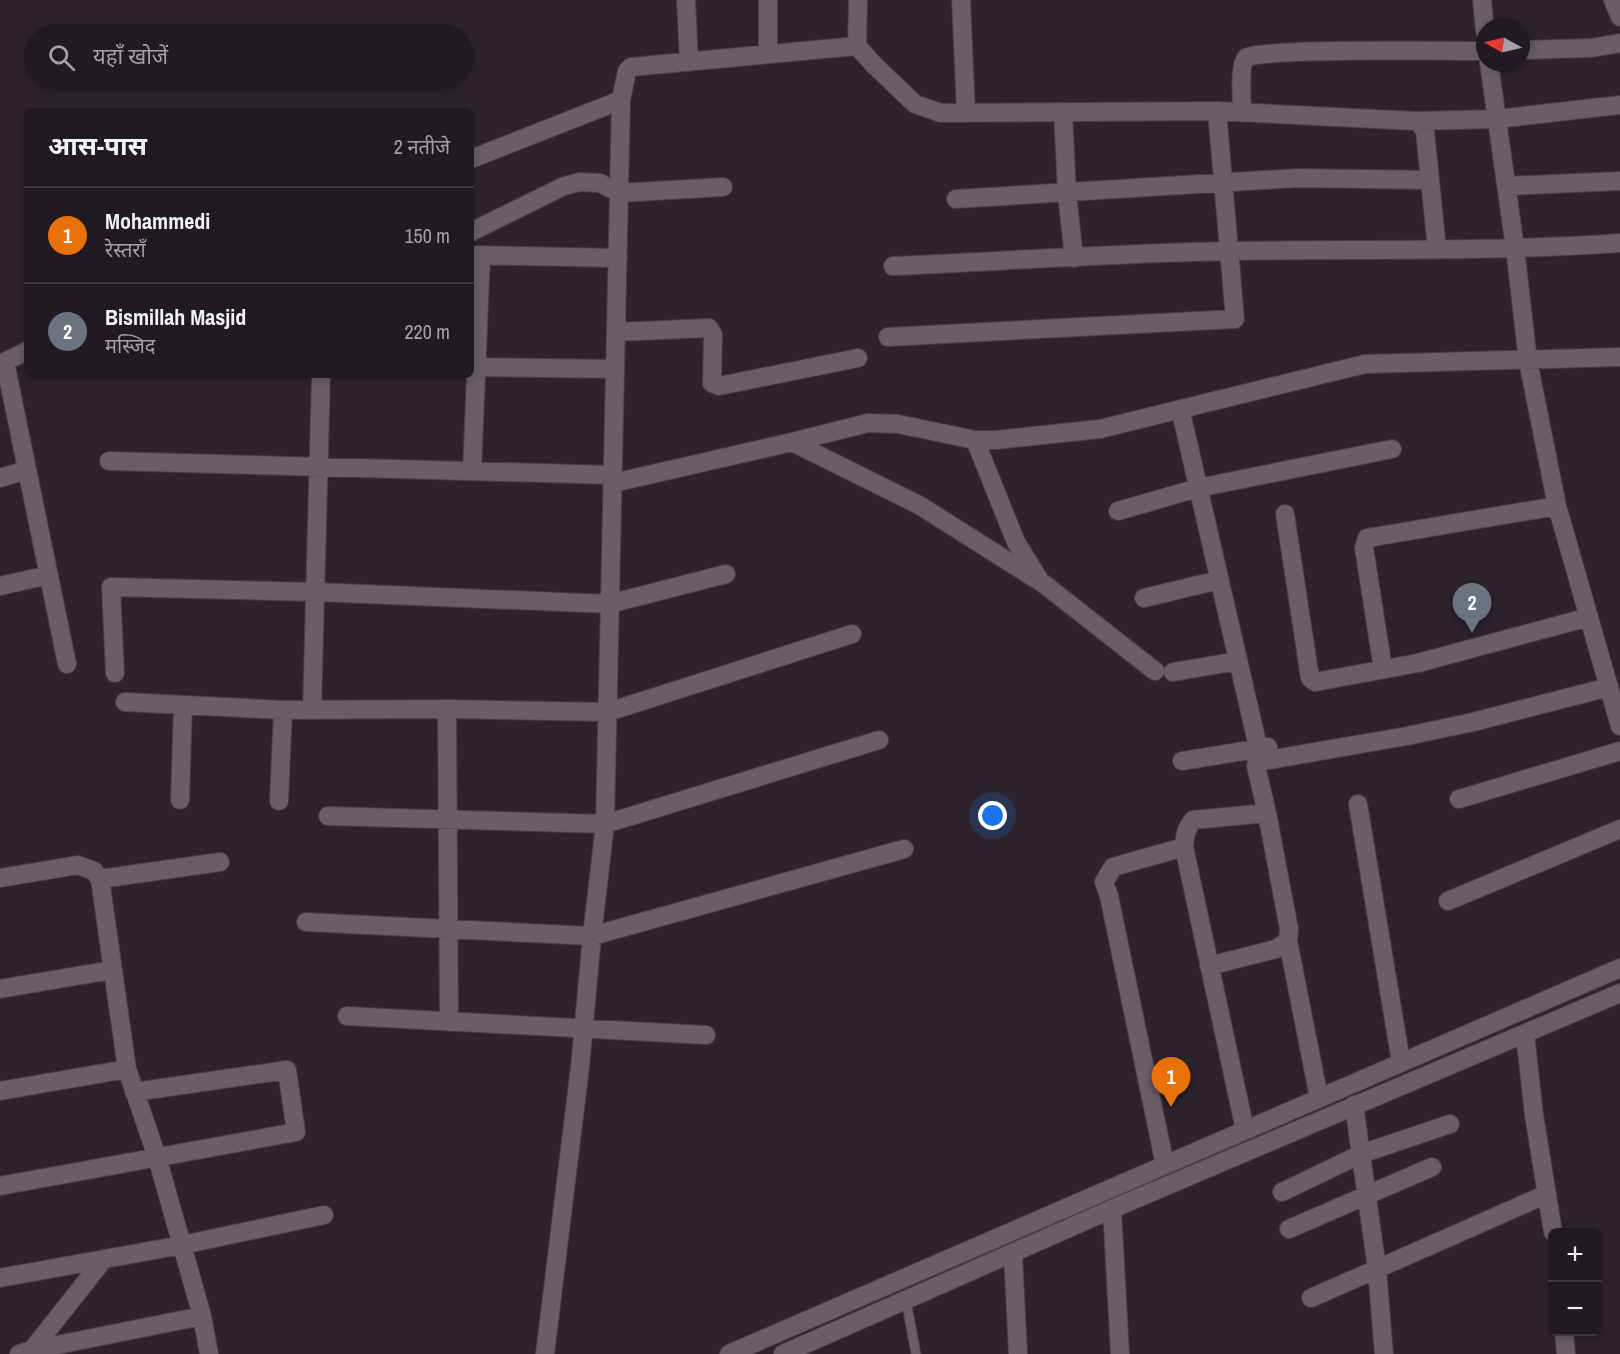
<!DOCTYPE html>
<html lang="hi">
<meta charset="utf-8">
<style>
:root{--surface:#221a22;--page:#2a232a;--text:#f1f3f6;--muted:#a2a1a5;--line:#3f3840;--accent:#54d672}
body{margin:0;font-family:"Archivo Narrow","Noto Sans Devanagari",sans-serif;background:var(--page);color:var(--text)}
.controls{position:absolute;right:18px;bottom:18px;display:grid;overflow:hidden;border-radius:9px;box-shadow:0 3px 9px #0003}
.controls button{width:54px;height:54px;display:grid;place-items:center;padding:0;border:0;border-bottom:2px solid var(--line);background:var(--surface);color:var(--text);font:30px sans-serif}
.compass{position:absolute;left:1476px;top:18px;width:54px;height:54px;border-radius:50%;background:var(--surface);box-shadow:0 3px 9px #0003;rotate:278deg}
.you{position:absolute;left:993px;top:816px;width:21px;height:21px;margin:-15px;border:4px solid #fff;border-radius:50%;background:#1a73e8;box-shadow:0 0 0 9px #1a73e833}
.badge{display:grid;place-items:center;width:39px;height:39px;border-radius:50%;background:var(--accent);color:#fff;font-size:20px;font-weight:700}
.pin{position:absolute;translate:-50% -50px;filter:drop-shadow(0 2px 3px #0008)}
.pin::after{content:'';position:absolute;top:32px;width:21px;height:18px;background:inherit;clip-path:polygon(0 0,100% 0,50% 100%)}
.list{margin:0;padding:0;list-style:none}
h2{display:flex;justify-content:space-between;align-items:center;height:78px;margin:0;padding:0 24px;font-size:26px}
h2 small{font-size:20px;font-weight:400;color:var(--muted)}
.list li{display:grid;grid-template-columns:39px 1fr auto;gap:18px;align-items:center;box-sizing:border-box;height:96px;padding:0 24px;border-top:2px solid var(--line)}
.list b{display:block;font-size:22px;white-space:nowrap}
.list p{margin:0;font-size:20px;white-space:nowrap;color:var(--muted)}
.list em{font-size:20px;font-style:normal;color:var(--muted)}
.icon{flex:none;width:33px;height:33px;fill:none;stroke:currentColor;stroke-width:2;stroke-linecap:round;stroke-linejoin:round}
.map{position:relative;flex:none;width:1620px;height:1354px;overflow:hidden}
.search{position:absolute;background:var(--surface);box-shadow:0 3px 9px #0003;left:24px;top:24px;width:450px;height:66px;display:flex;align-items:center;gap:15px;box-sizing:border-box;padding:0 21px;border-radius:33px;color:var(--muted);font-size:22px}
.panel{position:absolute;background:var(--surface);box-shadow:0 3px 9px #0003;left:24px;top:108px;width:450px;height:270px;border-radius:9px}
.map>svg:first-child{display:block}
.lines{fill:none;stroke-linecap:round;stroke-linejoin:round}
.lane-casing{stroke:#473e47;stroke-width:11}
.street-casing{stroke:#473e47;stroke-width:20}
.secondary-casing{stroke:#473e47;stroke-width:20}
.lane{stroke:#695d68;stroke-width:9}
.street{stroke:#695d68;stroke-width:18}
.secondary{stroke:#695d68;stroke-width:18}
</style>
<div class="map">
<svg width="1620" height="1354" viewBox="0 0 1620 1354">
<rect width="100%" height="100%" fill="#2d232d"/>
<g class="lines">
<defs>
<path id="lane" d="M906,1300l10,54"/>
<path id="street" d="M686,0l3,62
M768,0v54
M961,0l5,112
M1482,0l3,31
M1613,0l7,17
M857,46l1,-46
M1521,50l70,-2 29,-5
M1489,63l26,185 13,113 29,145 63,220
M1217,111l199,10 4,3 5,7 12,118
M1063,112l4,82 7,64
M1242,113c0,-11 -3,-48 4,-55 9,-10 211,-7 239,-7
M1416,121l81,-2 123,-14
M471,159l150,-59 6,-29 4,-4 226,-21 17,19 41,39 26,9 276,-2 18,208 -347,18
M1506,186l114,-5
M956,199l342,-21 132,2
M471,232l93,-46 16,-4 20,1 19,10 104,-6
M471,255l147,3
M893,266c113,-5 227,-13 341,-15 128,-2 257,1 386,-8
M616,332l93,-4 4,7 -1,48 7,3 139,-28
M5,362l62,302
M0,364l27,-13
M471,367l144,2
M1183,421l78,339
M975,440l41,102 24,39 115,90
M792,442l127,63 117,74
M109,461l504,14
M472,471l9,-216
M0,478l27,-8
M613,483l179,-41 76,-19 30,1 77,16h21l104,-11 265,-65 255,-7
M1118,511l80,-23 194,-39
M1285,514l25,164 5,4 103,-19 171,-46
M0,586l49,-11
M1144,598l75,-18
M1383,669l-19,-121 3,-10 190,-32
M1173,672l65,-11
M115,673l-4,-86 205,5 293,12 117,-30
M125,702l158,8 164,-1 161,3 244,-78
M447,709l2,313
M312,710l9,-335
M1182,761l86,-14
M1459,799l161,-48
M180,800l3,-95
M279,801l4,-91
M1358,804l43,258
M328,816l277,8 274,-84
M0,878l78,-13 16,6 6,8 27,190 30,88 45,159 7,38
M100,879l120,-17
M1448,901l172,-72
M306,922l286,14 312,-87
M1288,941l31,157
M1209,966l67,-17 12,-8 1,-12 -22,-116 -11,-47 1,-4 150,-26 66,-14 136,-35
M0,989l112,-19
M347,1016l359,19
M1525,1034l9,81 19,117
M0,1091l127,-22
M1354,1105l23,164 7,85
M1245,1130l-61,-283c1,-11 2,-19 9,-27l74,-7
M1165,1165l-56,-269 -5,-14 9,-15 71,-20
M0,1186l296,-54 -9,-62 -153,22
M1282,1192l79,-38 89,-30
M1112,1209l8,145
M1289,1229l143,-62
M1013,1254l5,100
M0,1278l182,-33 142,-30
M1311,1298l236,-104
M1564,1332l2,22
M32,1350l72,-91
M19,1354l13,-4 170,-34
M545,1354l35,-287 12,-131 13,-112 16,-724"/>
<path id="secondary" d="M729,1354l891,-386
M783,1354l329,-145 508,-216"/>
</defs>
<!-- lane casing -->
<use href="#lane" class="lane-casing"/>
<!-- street casing -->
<use href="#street" class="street-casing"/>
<!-- secondary casing -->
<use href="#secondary" class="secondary-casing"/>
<!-- lane -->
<use href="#lane" class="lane"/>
<!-- street -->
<use href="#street" class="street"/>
<!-- secondary -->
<use href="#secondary" class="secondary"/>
</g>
</svg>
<div class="controls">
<button>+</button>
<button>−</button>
</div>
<svg class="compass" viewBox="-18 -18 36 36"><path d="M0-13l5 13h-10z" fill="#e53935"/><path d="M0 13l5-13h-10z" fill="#a2a1a5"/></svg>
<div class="you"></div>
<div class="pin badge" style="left:1171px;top:1107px;background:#e8710a">1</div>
<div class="pin badge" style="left:1472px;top:633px;background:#6b7280">2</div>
<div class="search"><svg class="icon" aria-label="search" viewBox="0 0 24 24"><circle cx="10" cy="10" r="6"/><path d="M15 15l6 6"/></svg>यहाँ खोजें</div>
<section class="panel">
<h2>आस-पास<small>2 नतीजे</small></h2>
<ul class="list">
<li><span class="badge" style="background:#e8710a">1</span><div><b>Mohammedi</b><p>रेस्तराँ</p></div><em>150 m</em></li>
<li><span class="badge" style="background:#6b7280">2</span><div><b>Bismillah Masjid</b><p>मस्जिद</p></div><em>220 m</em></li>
</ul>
</section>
</div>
